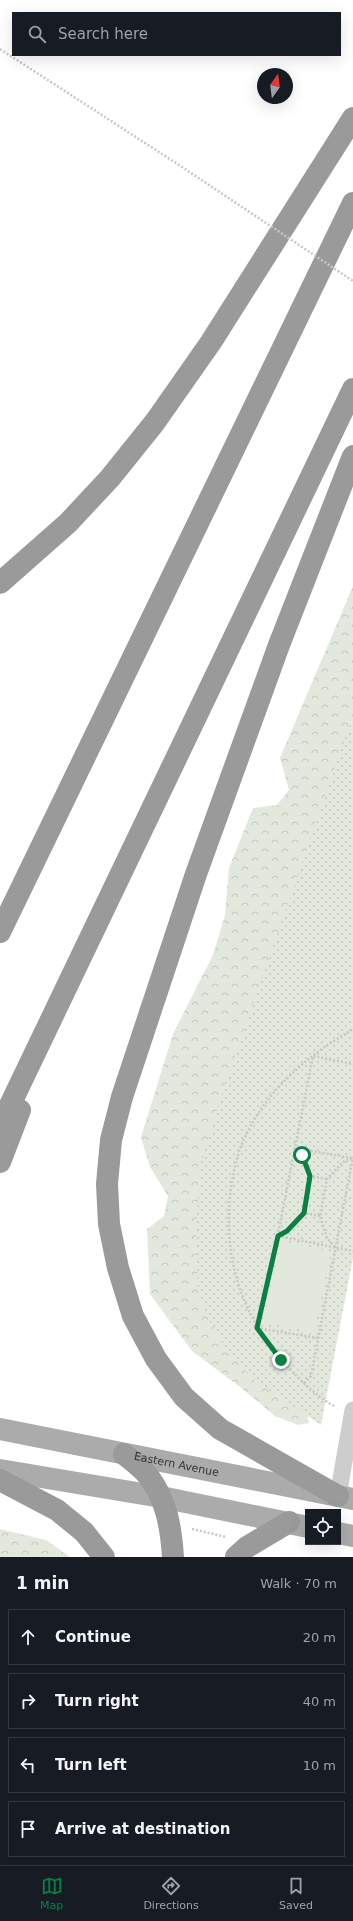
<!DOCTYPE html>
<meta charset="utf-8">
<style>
:root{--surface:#171b24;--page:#242831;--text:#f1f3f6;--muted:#9ea1a6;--line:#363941;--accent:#0b8043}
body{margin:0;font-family:"DejaVu Sans",sans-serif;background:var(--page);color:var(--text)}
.controls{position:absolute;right:12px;bottom:12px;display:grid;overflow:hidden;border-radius:0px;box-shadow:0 4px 16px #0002}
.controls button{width:36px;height:36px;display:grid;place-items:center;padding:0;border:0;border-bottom:1px solid var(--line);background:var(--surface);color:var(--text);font:20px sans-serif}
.compass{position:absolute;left:257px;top:68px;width:36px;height:36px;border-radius:50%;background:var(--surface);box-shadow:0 4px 16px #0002;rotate:14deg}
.stop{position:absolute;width:12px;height:12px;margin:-9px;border:3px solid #0b8043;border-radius:50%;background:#fff}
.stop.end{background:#0b8043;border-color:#fff;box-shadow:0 1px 4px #0008}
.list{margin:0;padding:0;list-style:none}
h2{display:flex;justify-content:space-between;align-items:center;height:52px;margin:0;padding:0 16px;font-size:17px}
h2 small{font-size:13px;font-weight:400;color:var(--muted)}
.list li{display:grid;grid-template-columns:26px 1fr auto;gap:12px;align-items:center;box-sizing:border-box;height:56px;margin:0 8px 8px;padding:0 8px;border:1px solid var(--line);border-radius:0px}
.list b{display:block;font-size:15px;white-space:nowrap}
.list em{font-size:13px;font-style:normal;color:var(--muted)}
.icon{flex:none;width:22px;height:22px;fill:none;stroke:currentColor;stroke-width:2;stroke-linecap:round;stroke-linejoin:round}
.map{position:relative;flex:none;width:353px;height:1557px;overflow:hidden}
.search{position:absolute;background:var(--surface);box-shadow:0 4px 16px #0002;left:12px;right:12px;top:12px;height:44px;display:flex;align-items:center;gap:10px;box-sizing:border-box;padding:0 14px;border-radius:0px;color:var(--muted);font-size:15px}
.sheet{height:308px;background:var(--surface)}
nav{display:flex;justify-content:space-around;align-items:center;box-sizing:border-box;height:56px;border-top:1px solid var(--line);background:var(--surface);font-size:11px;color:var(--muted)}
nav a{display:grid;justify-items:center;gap:2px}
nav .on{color:var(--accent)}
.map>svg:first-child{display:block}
.forest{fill:url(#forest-crowns)}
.park{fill:url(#park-dots)}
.pitch{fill:#e3e8dd}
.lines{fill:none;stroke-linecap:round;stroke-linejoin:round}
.path{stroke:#c7c7c7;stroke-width:2.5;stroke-dasharray:2 2;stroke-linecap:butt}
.minor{stroke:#cdcdcd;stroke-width:17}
.primary{stroke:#ababab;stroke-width:22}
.motorway{stroke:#9a9a9a;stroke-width:22}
.path-bridge{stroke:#c7c7c7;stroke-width:2.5;stroke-dasharray:2 2;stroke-linecap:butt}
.route{stroke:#0b8043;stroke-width:5}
.labels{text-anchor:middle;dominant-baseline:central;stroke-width:4;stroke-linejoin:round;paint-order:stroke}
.street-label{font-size:11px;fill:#333;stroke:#fff}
</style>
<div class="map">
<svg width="353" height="1557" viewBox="0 0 353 1557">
<defs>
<pattern id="forest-crowns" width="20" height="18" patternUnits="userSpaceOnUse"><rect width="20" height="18" fill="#e3e8dd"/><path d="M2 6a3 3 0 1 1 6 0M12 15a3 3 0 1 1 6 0" fill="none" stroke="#c3c7be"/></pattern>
<pattern id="park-dots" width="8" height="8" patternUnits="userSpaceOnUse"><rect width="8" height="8" fill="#e3e8dd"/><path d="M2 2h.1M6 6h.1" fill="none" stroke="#c3c7be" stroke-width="1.8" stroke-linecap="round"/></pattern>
</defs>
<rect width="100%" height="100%" fill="#fff"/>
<!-- forest -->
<path class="forest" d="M353,586v259l-47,562 3,16 -11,2 -23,-9 -35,-29 -48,-36 -42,-57 -3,-65 17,-13 4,-20 -18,-29 -9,-30 32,-103 40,-79 12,-40 4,-47 24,-60 24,-3 12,-15 -9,-32z
M0,1529l46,11 24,17h-70z"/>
<!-- park -->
<path class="park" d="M353,715v543l-32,167 -67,-45 -28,-31 -17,-28 -11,-31 -2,-58 4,-66 21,-69z"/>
<!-- pitch -->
<path class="pitch" d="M281,1241l50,11 -17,80 -51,-10z"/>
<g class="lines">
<!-- path -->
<path class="path" d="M295,1148l56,10
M296,1149l6,6 9,21
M320,1216l-16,-3 7,-37 16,3
M278,1236l75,15
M278,1236l9,-5 17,-18
M335,1247l-8,-9 -7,-22 7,-37 16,-17 10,-4
M318,1338l-61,-10 21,-94 35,-178 40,8
M304,1383l7,-7 42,-219
M334,1406c-16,-9 -30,-22 -42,-35 -48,-49 -69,-108 -62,-176 3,-22 7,-44 18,-64 14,-28 38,-54 62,-73 13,-11 29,-20 43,-29
M192,1529l34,8"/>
<!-- minor -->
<path class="minor" d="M338,1496l15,-86"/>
<!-- primary -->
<g class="primary">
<path id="s1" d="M0,1429l353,70"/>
<path d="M0,1470l161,27 147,30"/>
<path d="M338,1533l15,3"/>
</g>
<!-- motorway -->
<path class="motorway" d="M0,583l68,-60 42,-45 45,-56 56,-80 142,-224
M0,932l353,-729
M0,1126l353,-737
M0,1162l20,-52
M124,1454c8,7 19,14 25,23 18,24 22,51 24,80
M0,1480l57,30 27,22 20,25
M338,1496l-118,-67 -36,-32 -28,-38 -23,-43 -15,-48 -9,-44 -2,-40 4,-44 11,-43 74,-223 83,-229 74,-189
M236,1557l11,-10 42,-25"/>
<!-- path-bridge -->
<path class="path-bridge" d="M0,49l182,118 171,114"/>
</g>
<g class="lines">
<!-- route -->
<path class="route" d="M281,1360l-24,-32 21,-92 9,-5 17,-18 6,-37 -8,-21"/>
</g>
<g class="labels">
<!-- street labels -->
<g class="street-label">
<text stroke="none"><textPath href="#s1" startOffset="180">Eastern Avenue</textPath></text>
</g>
</g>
</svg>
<div class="controls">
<button><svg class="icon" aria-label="locate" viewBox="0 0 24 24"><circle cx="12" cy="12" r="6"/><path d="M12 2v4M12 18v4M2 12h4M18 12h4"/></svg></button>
</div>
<svg class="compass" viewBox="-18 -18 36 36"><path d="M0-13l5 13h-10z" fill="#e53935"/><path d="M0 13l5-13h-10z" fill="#9ea1a6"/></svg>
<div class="stop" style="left:302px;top:1155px"></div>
<div class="stop end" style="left:281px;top:1360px"></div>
<div class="search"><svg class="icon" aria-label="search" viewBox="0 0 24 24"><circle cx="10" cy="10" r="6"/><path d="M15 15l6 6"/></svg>Search here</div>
</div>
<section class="sheet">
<h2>1 min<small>Walk · 70 m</small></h2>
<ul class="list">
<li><svg class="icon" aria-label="ahead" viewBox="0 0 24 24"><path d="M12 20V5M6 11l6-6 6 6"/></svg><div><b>Continue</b></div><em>20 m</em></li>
<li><svg class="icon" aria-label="right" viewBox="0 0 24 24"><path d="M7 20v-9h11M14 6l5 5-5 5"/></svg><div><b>Turn right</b></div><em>40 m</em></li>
<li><svg class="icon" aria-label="left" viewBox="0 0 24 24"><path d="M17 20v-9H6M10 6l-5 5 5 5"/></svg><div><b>Turn left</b></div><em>10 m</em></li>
<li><svg class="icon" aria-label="arrive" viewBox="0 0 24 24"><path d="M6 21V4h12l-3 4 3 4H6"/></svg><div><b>Arrive at destination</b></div></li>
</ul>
</section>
<nav>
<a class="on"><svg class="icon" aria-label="map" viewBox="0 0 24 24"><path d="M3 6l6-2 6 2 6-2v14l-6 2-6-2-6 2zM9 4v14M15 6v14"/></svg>Map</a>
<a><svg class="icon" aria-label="directions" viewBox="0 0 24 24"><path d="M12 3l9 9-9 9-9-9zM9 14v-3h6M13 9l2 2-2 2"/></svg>Directions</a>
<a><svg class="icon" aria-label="saved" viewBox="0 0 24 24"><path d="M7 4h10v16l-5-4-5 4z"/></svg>Saved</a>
</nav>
